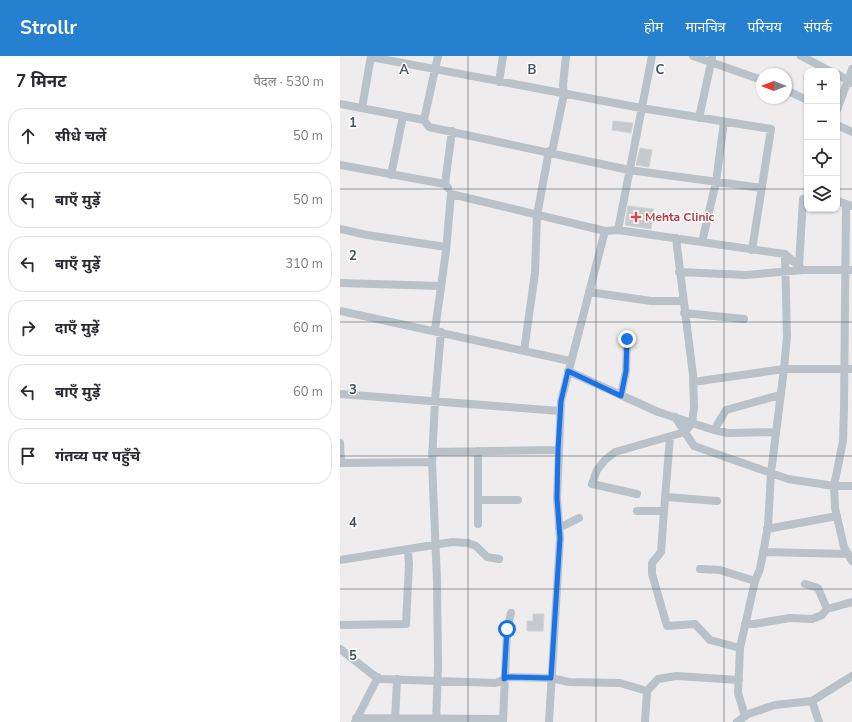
<!DOCTYPE html>
<html lang="hi">
<meta charset="utf-8">
<style>
:root{--surface:#fff;--page:#f2f2f3;--text:#2b2b33;--muted:#7c7c81;--line:#e1e1e2;--accent:#2580cf}
body{margin:0;font-family:"Nunito Sans","Noto Sans Devanagari",sans-serif;background:var(--page);color:var(--text)}
.controls{position:absolute;right:12px;top:12px;display:grid;overflow:hidden;border-radius:8px;box-shadow:0 1px 3px #0004}
.controls button{width:36px;height:36px;display:grid;place-items:center;padding:0;border:0;border-bottom:1px solid var(--line);background:var(--surface);color:var(--text);font:20px sans-serif}
.compass{position:absolute;left:416px;top:12px;width:36px;height:36px;border-radius:50%;background:var(--surface);box-shadow:0 1px 3px #0004;rotate:270deg}
.stop{position:absolute;width:12px;height:12px;margin:-9px;border:3px solid #1a73e8;border-radius:50%;background:#fff}
.stop.end{background:#1a73e8;border-color:#fff;box-shadow:0 1px 4px #0008}
.list{margin:0;padding:0;list-style:none}
h2{display:flex;justify-content:space-between;align-items:center;height:52px;margin:0;padding:0 16px;font-size:17px}
h2 small{font-size:13px;font-weight:400;color:var(--muted)}
.list li{display:grid;grid-template-columns:26px 1fr auto;gap:12px;align-items:center;box-sizing:border-box;height:56px;margin:0 8px 8px;padding:0 8px;border:1px solid var(--line);border-radius:16px}
.list b{display:block;font-size:15px;white-space:nowrap}
.list em{font-size:13px;font-style:normal;color:var(--muted)}
.icon{flex:none;width:22px;height:22px;fill:none;stroke:currentColor;stroke-width:2;stroke-linecap:round;stroke-linejoin:round}
.map{position:relative;flex:none;width:512px;height:666px;overflow:hidden}
header{display:flex;align-items:center;gap:24px;box-sizing:border-box;height:56px;padding:0 20px;background:var(--accent);color:#fff}
header strong{font-size:19px}
nav{display:flex;gap:22px;margin-inline-start:auto;font-size:14px}
main{display:flex}
aside{flex:1;background:var(--surface)}
.map>svg:first-child{display:block}
.building{fill:#c6cace;stroke:#d0d3d7}
.lines{fill:none;stroke-linecap:round;stroke-linejoin:round}
.street{stroke:#b8c2c8;stroke-width:8}
.route{stroke:#1a73e8;stroke-width:5}
.grid{fill:none;stroke:#455158;stroke-width:1;stroke-opacity:0.55}
.health-dot{fill:#e0444e;stroke:#fff;stroke-width:1.5}
.labels{text-anchor:middle;dominant-baseline:central;stroke-width:3;stroke-linejoin:round;paint-order:stroke}
.health-label{font-size:12px;font-weight:bold;fill:#be3a42;stroke:#fff;text-anchor:start}
.grid-label{font-size:13px;text-anchor:middle;font-weight:bold;fill:#455158;stroke:#fff;stroke-width:3;stroke-linejoin:round;paint-order:stroke}
</style>
<header>
<strong>Strollr</strong>
<nav><a>होम</a><a>मानचित्र</a><a>परिचय</a><a>संपर्क</a></nav>
</header>
<main>
<aside>
<h2>7 मिनट<small>पैदल · 530 m</small></h2>
<ul class="list">
<li><svg class="icon" aria-label="ahead" viewBox="0 0 24 24"><path d="M12 20V5M6 11l6-6 6 6"/></svg><div><b>सीधे चलें</b></div><em>50 m</em></li>
<li><svg class="icon" aria-label="left" viewBox="0 0 24 24"><path d="M17 20v-9H6M10 6l-5 5 5 5"/></svg><div><b>बाएँ मुड़ें</b></div><em>50 m</em></li>
<li><svg class="icon" aria-label="left" viewBox="0 0 24 24"><path d="M17 20v-9H6M10 6l-5 5 5 5"/></svg><div><b>बाएँ मुड़ें</b></div><em>310 m</em></li>
<li><svg class="icon" aria-label="right" viewBox="0 0 24 24"><path d="M7 20v-9h11M14 6l5 5-5 5"/></svg><div><b>दाएँ मुड़ें</b></div><em>60 m</em></li>
<li><svg class="icon" aria-label="left" viewBox="0 0 24 24"><path d="M17 20v-9H6M10 6l-5 5 5 5"/></svg><div><b>बाएँ मुड़ें</b></div><em>60 m</em></li>
<li><svg class="icon" aria-label="arrive" viewBox="0 0 24 24"><path d="M6 21V4h12l-3 4 3 4H6"/></svg><div><b>गंतव्य पर पहुँचे</b></div></li>
</ul>
</aside>
<div class="map">
<svg width="512" height="666" viewBox="0 0 512 666">
<rect width="100%" height="100%" fill="#eeecec"/>
<!-- building -->
<path class="building" d="M273,65l20,2 -2,10 -19,-3z
M300,92l12,2 -3,17 -13,-2z
M288,150l26,3 -3,20 -26,-4z
M193,558h11l-1,17h-16v-10h6z"/>
<g class="lines">
<!-- street -->
<path class="street" d="M353,0l69,24
M461,0l29,15
M31,1l270,51 130,21 -19,121
M497,18l15,9
M159,26l4,-26
M446,34l21,10
M0,48l84,16 14,-64
M22,52l9,-52
M497,54l15,-41
M359,62l13,-60
M84,64l5,7 200,43 133,18
M497,69l15,7
M212,96l12,-58 -1,-9 3,-29
M0,109l105,19
M51,119l12,-59
M108,132l-3,-4 7,-53
M497,145l15,5
M506,148l-2,205 -1,32 -9,45 1,22 9,39 8,14
M0,173l27,6 79,12
M278,174l34,-174
M362,186l14,-60 8,-60
M459,210l4,-67 4,-1
M339,216l67,3 57,-5
M0,227l101,3
M249,236l62,9h31
M0,255l230,50
M344,257l60,6
M95,274l11,-79 5,-57 154,37 13,-1 167,24 18,16h49
M184,295l11,-78 2,-58 12,-64
M228,315l90,41 56,18 14,3 48,-1
M353,326l91,-13h68
M0,338l220,17
M281,339l5,-24 1,-32
M335,361l19,29 94,33 46,7h18
M374,374l12,-20 54,-15
M0,387l1,20
M138,395v73
M92,396l126,-2
M0,407l92,-1
M297,438l-45,-10 5,-14 8,-10 10,-8 70,-20 7,-9 2,-16 -1,-32 -17,-137
M326,441l51,4
M138,444h40
M297,455h27l6,-74
M324,455l-3,41 -9,11v11l15,52 28,-2 15,16 30,8
M219,472l20,-10
M427,473l70,-13
M423,496l85,2
M0,504l112,-18 16,1 8,3 11,11 12,2
M360,513l20,1 35,11 5,-12 8,-43 3,-53 13,-104 3,-33 -2,-82
M465,528l13,4 9,21 25,-7
M405,568h9l36,-6 22,1 10,-4 5,-6
M0,569l66,-1 3,-60 -1,-14
M0,593l32,25 8,5 116,4 12,-6 43,1 18,4 51,1 27,8
M472,645l7,21
M405,660l-7,-23 2,-45 15,-67
M16,662l147,1
M15,666l23,-45
M55,666l2,-43
M96,666l2,-55 -1,-87 -5,-118 3,-61 6,-69
M163,666l4,-93 4,-16
M209,666l11,-184 -3,-40 4,-97 44,-170
M305,666l2,-31 11,-12 18,-3 63,4
M397,666l11,-8 27,-9 37,-4 40,-25"/>
</g>
<g class="lines">
<!-- route -->
<path class="route" d="M167,573l-3,50 4,-2 43,1 9,-140 -3,-40 1,-48 3,-49 7,-30 53,25 5,-25 1,-32"/>
</g>
<!-- grid -->
<path class="grid" d="M128,0v666M256,0v666M384,0v666M0,133h467M497,133h15M0,266h512M0,400h512M0,533h512"/>
<!-- markers -->
<path class="health-dot" d="M294 155h4v4h4v4h-4v4h-4v-4h-4v-4h4z"/>
<g class="labels">
<!-- health labels -->
<g class="health-label">
<text x="305" y="161">Mehta Clinic</text>
</g>
</g>
<g class="grid-label">
<text x="64" y="18">A</text>
<text x="192" y="18">B</text>
<text x="320" y="18">C</text>
<text x="13" y="71">1</text>
<text x="13" y="204">2</text>
<text x="13" y="338">3</text>
<text x="13" y="471">4</text>
<text x="13" y="604">5</text>
</g>
</svg>
<div class="controls">
<button>+</button>
<button>−</button>
<button><svg class="icon" aria-label="locate" viewBox="0 0 24 24"><circle cx="12" cy="12" r="6"/><path d="M12 2v4M12 18v4M2 12h4M18 12h4"/></svg></button>
<button><svg class="icon" aria-label="layers" viewBox="0 0 24 24"><path d="M12 4l9 5-9 5-9-5zM3 14l9 5 9-5"/></svg></button>
</div>
<svg class="compass" viewBox="-18 -18 36 36"><path d="M0-13l5 13h-10z" fill="#e53935"/><path d="M0 13l5-13h-10z" fill="#7c7c81"/></svg>
<div class="stop" style="left:167px;top:573px"></div>
<div class="stop end" style="left:287px;top:283px"></div>
</div>
</main>
